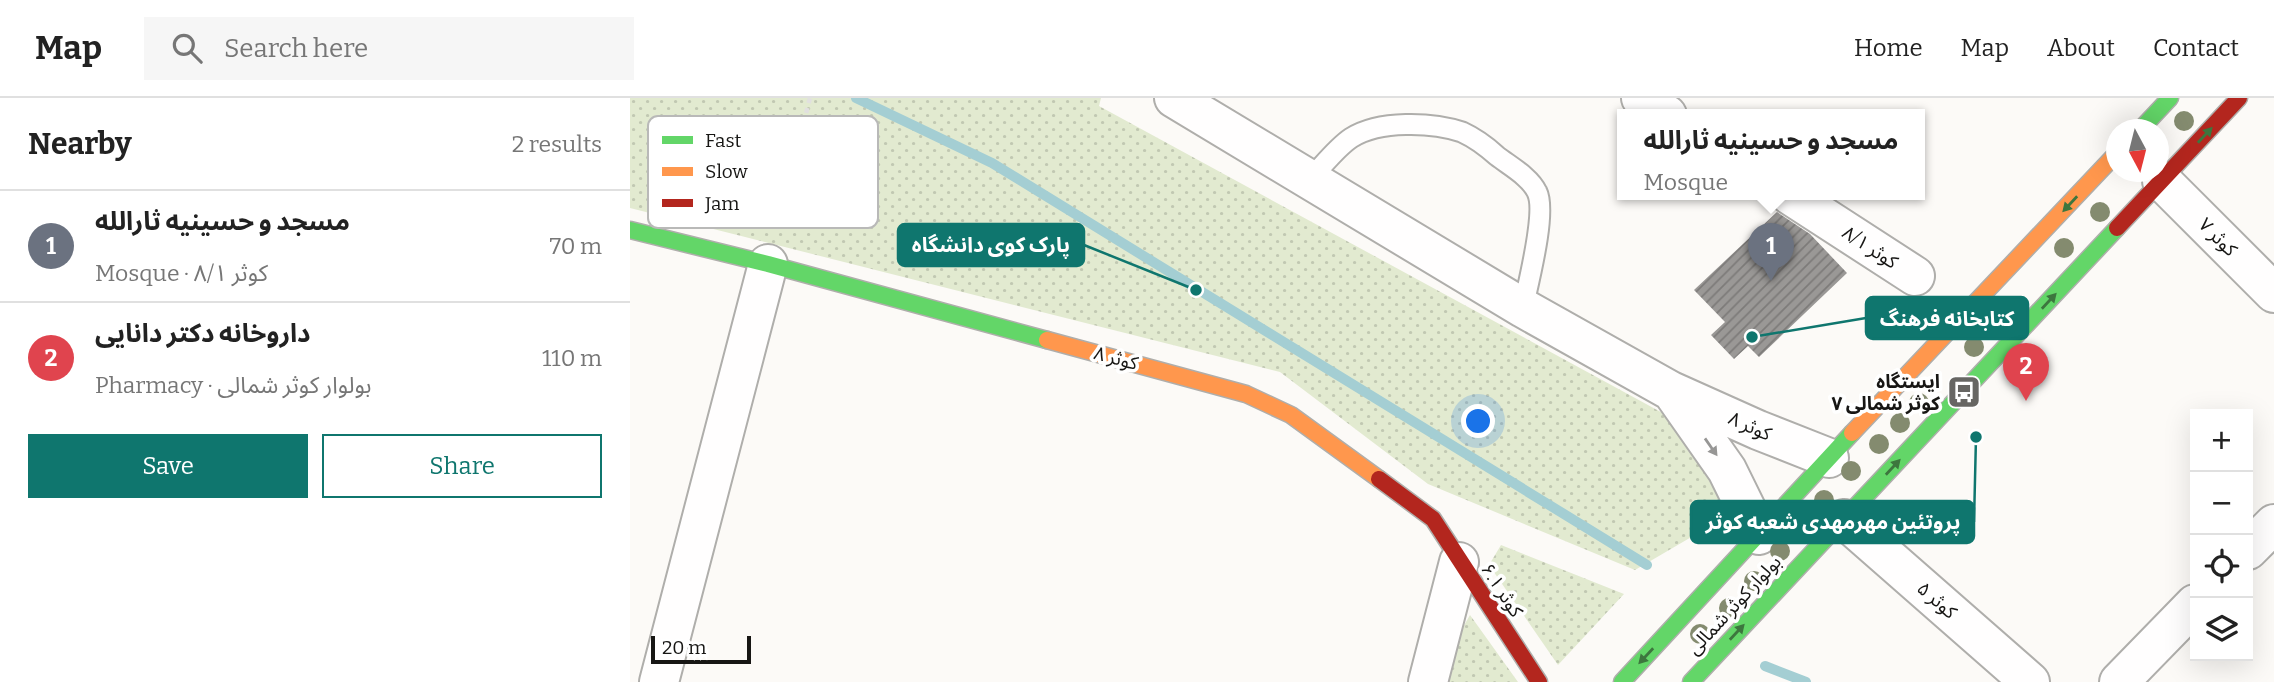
<!DOCTYPE html>
<meta charset="utf-8">
<style>
:root{--surface:#fff;--page:#f6f6f6;--text:#222;--muted:#767676;--line:#e0e0e0;--accent:#0f766e}
body{margin:0;font-family:Bitter,"Noto Sans Arabic",serif;background:var(--page);color:var(--text)}
.controls{position:absolute;right:21px;bottom:21px;display:grid;overflow:hidden;border-radius:0px;box-shadow:0 7px 28px #0002}
.controls button{width:63px;height:63px;display:grid;place-items:center;padding:0;border:0;border-bottom:2px solid var(--line);background:var(--surface);color:var(--text);font:35px sans-serif}
.compass{position:absolute;left:1476px;top:21px;width:63px;height:63px;border-radius:50%;background:var(--surface);box-shadow:0 7px 28px #0002;rotate:173deg}
.scale{position:absolute;left:21px;bottom:18px;width:100px;box-sizing:border-box;padding-left:7px;border:4px solid #171614;border-top:0;font-size:19px;line-height:24px;white-space:nowrap;color:#171614;-webkit-text-stroke:5px #fff;paint-order:stroke}
.you{position:absolute;left:849px;top:324px;width:24px;height:24px;margin:-18px;border:5px solid #fff;border-radius:50%;background:#1a73e8;box-shadow:0 0 0 10px #1a73e833}
.badge{display:grid;place-items:center;width:46px;height:46px;border-radius:50%;background:var(--accent);color:#fff;font-size:23px;font-weight:700}
.pin{position:absolute;translate:-50% -58px;filter:drop-shadow(0 2px 4px #0008)}
.pin::after{content:'';position:absolute;top:37px;width:24px;height:21px;background:inherit;clip-path:polygon(0 0,100% 0,50% 100%)}
.popup{position:absolute;left:987px;top:11px;width:308px;height:91px;box-sizing:border-box;display:grid;place-content:center;border-radius:0px;background:var(--surface);filter:drop-shadow(0 2px 5px #0005);font-size:23px;white-space:nowrap;color:var(--muted)}
.popup b{font-size:26px;color:var(--text)}
.popup::after{content:'';position:absolute;left:50%;top:100%;margin-left:-14px;border:14px solid transparent;border-top-color:var(--surface)}
.list{margin:0;padding:0;list-style:none}
h2{display:flex;justify-content:space-between;align-items:center;height:91px;margin:0;padding:0 28px;font-size:30px}
h2 small{font-size:23px;font-weight:400;color:var(--muted)}
.list li{display:grid;grid-template-columns:46px 1fr auto;gap:21px;align-items:center;box-sizing:border-box;height:112px;padding:0 28px;border-top:2px solid var(--line)}
.list b{display:block;font-size:26px;white-space:nowrap}
.list p{margin:0;font-size:23px;white-space:nowrap;color:var(--muted)}
.list em{font-size:23px;font-style:normal;color:var(--muted)}
.actions{display:flex;gap:14px;padding:21px 28px}
.actions a{flex:1;padding:16px 0;border:2px solid var(--accent);border-radius:0px;text-align:center;font-size:24px;color:var(--accent)}
.actions .main{background:var(--accent);color:#fff}
.icon{flex:none;width:38px;height:38px;fill:none;stroke:currentColor;stroke-width:2;stroke-linecap:round;stroke-linejoin:round}
.map{position:relative;flex:none;width:1644px;height:584px;overflow:hidden}
header{display:flex;align-items:center;gap:42px;box-sizing:border-box;height:98px;padding:0 35px;background:var(--surface);border-bottom:2px solid var(--line)}
header strong{font-size:33px}
nav{display:flex;gap:38px;margin-inline-start:auto;font-size:24px}
.search{width:490px;height:63px;background:var(--page);display:flex;align-items:center;gap:18px;box-sizing:border-box;padding:0 24px;border-radius:0px;color:var(--muted);font-size:26px}
main{display:flex}
aside{flex:1;background:var(--surface)}
.map>svg:first-child{display:block}
.grass{fill:url(#grass-dots)}
.lines{fill:none;stroke-linecap:round;stroke-linejoin:round}
.stream{stroke:#a4ced3;stroke-width:10}
.building{fill:url(#building-hatch)}
.lane-casing{stroke:#afaeab;stroke-width:23}
.street-casing{stroke:#afaeab;stroke-width:42}
.fast-casing{stroke:#afaeab;stroke-width:19}
.slow-casing{stroke:#afaeab;stroke-width:19}
.jam-casing{stroke:#afaeab;stroke-width:19}
.path{stroke:#e1e0df;stroke-width:4.5;stroke-dasharray:5 5;stroke-linecap:butt}
.lane{stroke:#fffefe;stroke-width:19}
.street{stroke:#fffefe;stroke-width:38}
.fast{stroke:#63d668;stroke-width:16}
.slow{stroke:#ff974d;stroke-width:16}
.jam{stroke:#b3261e;stroke-width:16}
.tree{fill:#848b6f}
.oneway{fill:#3d763e}
.oneway2{fill:#979695}
.labels{text-anchor:middle;dominant-baseline:central;stroke-width:7;stroke-linejoin:round;paint-order:stroke}
.street-label{font-size:19px;fill:#171614;stroke:#fff}
.poi-label{font-size:19px;font-weight:bold;fill:#171614;stroke:#fff;text-anchor:end}
.key{fill:#fff;stroke:#b9b9b8;stroke-width:2}
.key-label{font-size:19px;fill:#171614}
.leader{fill:none;stroke:#0f766e;stroke-width:2.5}
.callout-dot{fill:#0f766e;stroke:#fff;stroke-width:2.5}
.callout{fill:#0f766e;stroke:#0f766e;stroke-width:2.5}
.callout-label{font-size:21px;text-anchor:middle;font-weight:bold;fill:#fff}
</style>
<header>
<strong>Map</strong>
<div class="search"><svg class="icon" aria-label="search" viewBox="0 0 24 24"><circle cx="10" cy="10" r="6"/><path d="M15 15l6 6"/></svg>Search here</div>
<nav><a>Home</a><a>Map</a><a>About</a><a>Contact</a></nav>
</header>
<main>
<aside>
<h2>Nearby<small>2 results</small></h2>
<ul class="list">
<li><span class="badge" style="background:#6b7280">1</span><div><b>مسجد و حسینیه ثارالله</b><p>Mosque · کوثر ۸/۱</p></div><em>70 m</em></li>
<li><span class="badge" style="background:#e0444e">2</span><div><b>داروخانه دکتر دانایی</b><p>Pharmacy · بولوار کوثر شمالی</p></div><em>110 m</em></li>
</ul>
<div class="actions"><a class="main">Save</a><a>Share</a></div>
</aside>
<div class="map">
<svg width="1644" height="584" viewBox="0 0 1644 584">
<defs>
<pattern id="grass-dots" width="8" height="8" patternUnits="userSpaceOnUse" patternTransform="scale(1.75)"><rect width="8" height="8" fill="#e2ead0"/><path d="M2 2h.1M6 6h.1" fill="none" stroke="#c1c8b2" stroke-width="1.8" stroke-linecap="round"/></pattern>
<pattern id="building-hatch" width="6" height="6" patternUnits="userSpaceOnUse" patternTransform="scale(1.75)"><rect width="6" height="6" fill="#9a9896"/><path d="M-1 1l2-2M0 6l6-6M5 7l2-2" fill="none" stroke="#7d7b79"/></pattern>
</defs>
<rect width="100%" height="100%" fill="#fcfaf7"/>
<!-- grass -->
<path class="grass" d="M0,0h471l-2,8 582,317 48,92 -94,55 -207,-86 -148,-112 -650,-164z
M871,447l123,49 -66,71 -69,-100z
M840,517l48,67h-74l7,-34z"/>
<g class="lines">
<!-- stream -->
<path class="stream" d="M226,0l136,65 655,402
M1135,568l41,16"/>
</g>
<!-- building -->
<path class="building" d="M1147,114l33,22 37,39 -88,84 -11,-11 -14,13 -23,-24 14,-13 -31,-32z"/>
<g class="lines">
<defs>
<path id="lane" d="M679,82c13,-13 27,-32 42,-42 28,-18 81,-16 111,-6 13,6 24,14 35,24 13,10 33,21 40,36 10,20 -9,92 -14,116"/>
<path id="street" d="M544,0l349,210 148,83 87,39 71,28
M1011,0l26,17
M1532,83l112,112
M1160,97l125,81
M1043,295l54,77 32,65
M1214,421l186,163
M1618,452l26,-26
M29,584l109,-418
M798,584l31,-120
M1489,584l76,-78"/>
<path id="fast" d="M1510,32l30,-32
M0,132l138,34 279,76
M992,584l230,-249
M1061,584l426,-454"/>
<path id="slow" d="M417,242l199,54 45,21 88,64
M1222,335l264,-279"/>
<path id="jam" d="M1487,130l122,-130
M749,381l54,40 106,163"/>
</defs>
<!-- lane casing -->
<use href="#lane" class="lane-casing"/>
<!-- street casing -->
<use href="#street" class="street-casing"/>
<!-- fast casing -->
<use href="#fast" class="fast-casing"/>
<!-- slow casing -->
<use href="#slow" class="slow-casing"/>
<!-- jam casing -->
<use href="#jam" class="jam-casing"/>
<!-- path -->
<path class="path" d="M146,131l34,-131"/>
<!-- lane -->
<use href="#lane" class="lane"/>
<!-- street -->
<use href="#street" class="street"/>
<!-- fast -->
<use href="#fast" class="fast"/>
<!-- slow -->
<use href="#slow" class="slow"/>
<!-- jam -->
<use href="#jam" class="jam"/>
</g>
<!-- trees -->
<g class="tree">
<circle cx="1554" cy="23" r="10"/>
<circle cx="1470" cy="114" r="10"/>
<circle cx="1434" cy="150" r="10"/>
<circle cx="1377" cy="215" r="10"/>
<circle cx="1344" cy="249" r="10"/>
<circle cx="1289" cy="305" r="10"/>
<circle cx="1270" cy="325" r="10"/>
<circle cx="1249" cy="346" r="10"/>
<circle cx="1221" cy="373" r="10"/>
<circle cx="1194" cy="402" r="10"/>
<circle cx="1168" cy="430" r="10"/>
<circle cx="1150" cy="453" r="10"/>
<circle cx="1124" cy="483" r="10"/>
<circle cx="1099" cy="510" r="10"/>
<circle cx="1070" cy="536" r="10"/>
</g>
<!-- one-way arrows -->
<defs><path id="oneway-solid" d="M-6-.8H1V-3.2L6.5 0L1 3.2V.8H-6Z" transform="scale(1.75)"/></defs>
<g class="oneway">
<use href="#oneway-solid" transform="translate(1575 37) rotate(-47)"/>
<use href="#oneway-solid" transform="translate(1440 106) rotate(133)"/>
<use href="#oneway-solid" transform="translate(1419 203) rotate(-47)"/>
<use href="#oneway-solid" transform="translate(1263 369) rotate(-47)"/>
<use href="#oneway-solid" transform="translate(1107 534) rotate(-47)"/>
<use href="#oneway-solid" transform="translate(1016 558) rotate(133)"/>
</g>
<use class="oneway2" href="#oneway-solid" transform="translate(1081 349) rotate(55)"/>
<!-- icons -->
<defs>
<symbol id="bus-square" viewBox="-11 -11 22 22"><rect x="-9" y="-9" width="18" height="18" rx="4" fill="#676663" stroke="#fff"/><path d="M-5-6H5V4H4V6H2V4H-2V6H-4V4H-5ZM-3.5-4V0h7V-4ZM-3.5 1.2v1.5H-2V1.2ZM2 1.2v1.5H3.5V1.2Z" fill="#fff"/></symbol>
</defs>
<g fill-rule="evenodd">
<use href="#bus-square" x="1315" y="275" width="38" height="38"/>
</g>
<g class="labels">
<!-- street labels -->
<g class="street-label">
<text transform="translate(1588 139) rotate(45)">کوثر ۷</text>
<text transform="translate(1240 149) rotate(33)">کوثر ۸/۱</text>
<text transform="translate(486 260) rotate(15)">کوثر ۸</text>
<text transform="translate(1120 328) rotate(24)">کوثر ۸</text>
<text transform="translate(872 492) rotate(57)">کوثر ۶.۱</text>
<text transform="translate(1307 502) rotate(41)">کوثر ۵</text>
<text transform="translate(1104 507) rotate(-47)">بولوار کوثر شمالی</text>
</g>
<!-- poi labels -->
<g class="poi-label">
<text x="1310" y="283">ایستگاه<tspan x="1310" dy="22">کوثر شمالی ۷</tspan></text>
</g>
</g>
<!-- legend -->
<rect x="18" y="18" width="230" height="112" rx="10" class="key"/>
<rect x="32" y="38" width="31" height="8" fill="#63d668"/>
<rect x="32" y="69" width="31" height="9" fill="#ff974d"/>
<rect x="32" y="101" width="31" height="8" fill="#b3261e"/>
<g class="key-label">
<text x="75" y="49">Fast</text>
<text x="75" y="80">Slow</text>
<text x="75" y="112">Jam</text>
</g>
<!-- callouts -->
<path class="leader" d="M566 192L454 147M1122 239L1236 220M1346 339L1344 424"/>
<g class="callout-dot">
<circle cx="566" cy="192" r="7"/>
<circle cx="1122" cy="239" r="7"/>
<circle cx="1346" cy="339" r="7"/>
</g>
<g class="callout">
<rect x="268" y="126" width="186" height="42" rx="7"/>
<rect x="1236" y="199" width="162" height="42" rx="7"/>
<rect x="1061" y="403" width="283" height="42" rx="7"/>
</g>
<g class="callout-label">
<text x="361" y="154">پارک کوی دانشگاه</text>
<text x="1317" y="228">کتابخانه فرهنگ</text>
<text x="1203" y="431">پروتئین مهرمهدی شعبه کوثر</text>
</g>
</svg>
<div class="controls">
<button>+</button>
<button>−</button>
<button><svg class="icon" aria-label="locate" viewBox="0 0 24 24"><circle cx="12" cy="12" r="6"/><path d="M12 2v4M12 18v4M2 12h4M18 12h4"/></svg></button>
<button><svg class="icon" aria-label="layers" viewBox="0 0 24 24"><path d="M12 4l9 5-9 5-9-5zM3 14l9 5 9-5"/></svg></button>
</div>
<svg class="compass" viewBox="-18 -18 36 36"><path d="M0-13l5 13h-10z" fill="#e53935"/><path d="M0 13l5-13h-10z" fill="#767676"/></svg>
<div class="scale">20 m</div>
<div class="you"></div>
<div class="pin badge" style="left:1141px;top:183px;background:#6b7280">1</div>
<div class="popup"><b>مسجد و حسینیه ثارالله</b>Mosque</div>
<div class="pin badge" style="left:1396px;top:303px;background:#e0444e">2</div>
</div>
</main>
